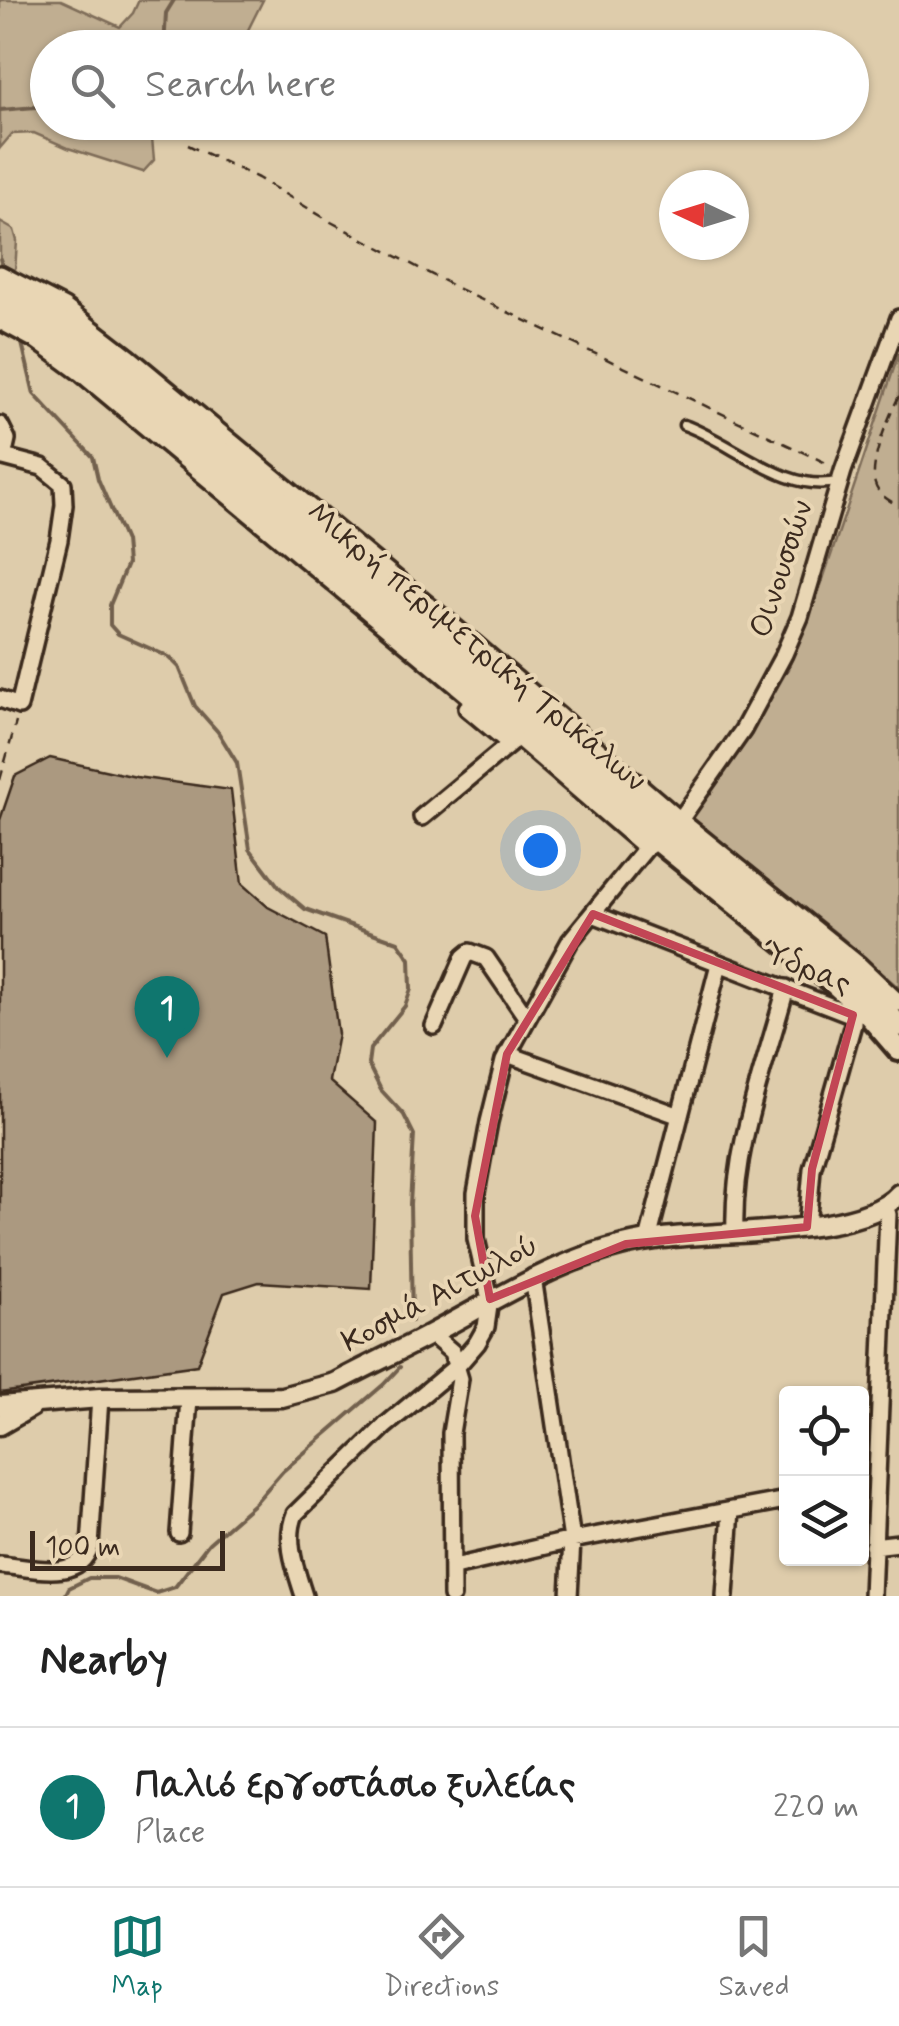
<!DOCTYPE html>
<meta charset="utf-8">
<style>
:root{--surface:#fff;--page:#f2f2f2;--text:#222;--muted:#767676;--line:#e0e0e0;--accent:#0f766e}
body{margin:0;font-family:Mynerve,sans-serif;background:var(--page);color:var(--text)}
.controls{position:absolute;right:30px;bottom:30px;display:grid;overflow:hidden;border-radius:10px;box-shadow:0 2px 8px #0004}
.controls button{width:90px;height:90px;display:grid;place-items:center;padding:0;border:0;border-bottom:2px solid var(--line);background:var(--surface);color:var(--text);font:50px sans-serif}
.compass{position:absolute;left:659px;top:170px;width:90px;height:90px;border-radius:50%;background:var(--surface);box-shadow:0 2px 8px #0004;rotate:274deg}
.scale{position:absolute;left:30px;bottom:25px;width:195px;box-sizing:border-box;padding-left:10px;border:5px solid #3b2a1e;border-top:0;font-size:28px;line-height:35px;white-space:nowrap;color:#3b2a1e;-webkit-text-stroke:8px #e9d6b4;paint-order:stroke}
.you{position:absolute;left:540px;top:850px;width:35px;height:35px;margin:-25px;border:8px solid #fff;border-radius:50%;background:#1a73e8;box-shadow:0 0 0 15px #1a73e833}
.badge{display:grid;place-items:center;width:65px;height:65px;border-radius:50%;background:var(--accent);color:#fff;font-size:32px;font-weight:700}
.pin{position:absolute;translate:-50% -82px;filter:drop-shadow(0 2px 5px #0008)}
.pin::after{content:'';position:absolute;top:52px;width:35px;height:30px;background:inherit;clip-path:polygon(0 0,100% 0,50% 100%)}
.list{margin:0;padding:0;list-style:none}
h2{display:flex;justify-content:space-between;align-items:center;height:130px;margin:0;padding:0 40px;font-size:42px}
h2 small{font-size:32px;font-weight:400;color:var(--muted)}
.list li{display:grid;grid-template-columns:65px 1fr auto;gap:30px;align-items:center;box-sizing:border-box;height:160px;padding:0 40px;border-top:2px solid var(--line)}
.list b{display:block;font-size:38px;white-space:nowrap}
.list p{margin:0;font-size:32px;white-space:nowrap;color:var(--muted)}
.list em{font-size:32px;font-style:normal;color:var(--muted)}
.icon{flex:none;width:55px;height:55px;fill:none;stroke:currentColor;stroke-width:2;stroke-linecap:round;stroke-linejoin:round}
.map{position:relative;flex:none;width:899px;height:1596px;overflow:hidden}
.search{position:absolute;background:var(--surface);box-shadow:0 2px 8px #0004;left:30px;right:30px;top:30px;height:110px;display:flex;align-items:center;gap:25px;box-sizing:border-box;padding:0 35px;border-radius:55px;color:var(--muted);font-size:38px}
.sheet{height:290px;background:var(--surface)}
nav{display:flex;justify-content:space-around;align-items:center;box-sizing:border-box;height:140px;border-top:2px solid var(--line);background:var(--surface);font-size:28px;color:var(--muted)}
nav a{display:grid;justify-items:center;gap:5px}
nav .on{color:var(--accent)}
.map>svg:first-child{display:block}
.green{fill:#c0ae91;stroke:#7e6c58;stroke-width:2.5}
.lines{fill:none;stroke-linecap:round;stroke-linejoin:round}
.stream{stroke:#72614d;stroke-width:4}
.building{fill:#ab9980;stroke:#3b2a1e;stroke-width:2.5}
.service-casing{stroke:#3b2a1e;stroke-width:15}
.minor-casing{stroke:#3b2a1e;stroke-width:22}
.tertiary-casing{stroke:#3b2a1e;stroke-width:25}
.secondary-casing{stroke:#3b2a1e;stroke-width:28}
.path{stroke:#3b2a1e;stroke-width:2.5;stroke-dasharray:10 8;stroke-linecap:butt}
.service{stroke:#e9d6b4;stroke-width:8}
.minor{stroke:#e9d6b4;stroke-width:15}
.tertiary{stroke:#e9d6b4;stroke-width:18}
.secondary{stroke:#e9d6b4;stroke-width:20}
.marked{fill:none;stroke:#c24655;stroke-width:8;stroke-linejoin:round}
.labels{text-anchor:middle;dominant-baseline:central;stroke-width:8;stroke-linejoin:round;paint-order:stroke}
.street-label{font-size:32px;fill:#3b2a1e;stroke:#e9d6b4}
</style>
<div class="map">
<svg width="899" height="1596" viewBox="0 0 899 1596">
<rect width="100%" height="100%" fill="#deccab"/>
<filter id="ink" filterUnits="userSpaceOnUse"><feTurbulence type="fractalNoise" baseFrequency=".01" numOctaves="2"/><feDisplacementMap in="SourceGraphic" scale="20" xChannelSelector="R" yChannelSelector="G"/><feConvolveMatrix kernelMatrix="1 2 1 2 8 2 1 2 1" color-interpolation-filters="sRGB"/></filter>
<g filter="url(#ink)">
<!-- green -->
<path class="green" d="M0,0h61l59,27 13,-14 6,-13h124l-17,34 -3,13 -195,1v74l141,1 -37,15 2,22 -11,12 -75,-24 -34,-15 -22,1 -12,14z
M0,222l14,8 3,11 -2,30 -15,-8z
M899,353v635l-58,-51 -150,-119 53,-74 44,-75 28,-69z"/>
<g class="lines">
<!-- stream -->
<path class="stream" d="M164,48l2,-35 8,-13
M0,110l48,-4
M0,259l3,8
M22,343l12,51 59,63 5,22 27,62 2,23 -17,41v20l8,9 51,23 10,10 16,39 23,26 19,31 13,86 29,38 26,22 93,33 12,17 1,30 -6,17 -35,43 -2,15 13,26 23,25 10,20 -4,69 2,117
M65,1596l4,-8 20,-10h26l41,15 19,-6 34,-44 46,-40 28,-32 100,-86 17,-18"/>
</g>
<!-- building -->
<path class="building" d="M50,758l86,19 95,13 11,94 26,23 57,30 13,97 -9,47 48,42 -6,166 -112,-7 -35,11 -27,72 -197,28v-573l15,-44z"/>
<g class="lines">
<defs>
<path id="service" d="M684,425c47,16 104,71 155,56"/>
<path id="minor" d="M0,274l64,33 66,51 345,286 205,176 178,144 41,39
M0,321l37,20 45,33 398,331 166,143
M0,425l7,14 -4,18
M0,456l42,11 21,17 1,21 -5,35 -40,166 -19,-7
M467,708l36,30
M422,817l88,-73
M680,820l63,-90 41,-76 16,-37 43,-146 56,-153
M593,914l260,101v9l-41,145 -5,58
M434,1026l30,-69 6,-5 16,6 41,60
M507,1054l173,62
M735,1231c-3,-82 30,-164 51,-243
M648,1240l71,-276
M533,1277l39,263 -3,56
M431,1334l21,18 8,27 -9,54 1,163
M179,1533l10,-134
M873,1546l26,-3
M0,1565c29,2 79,18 90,-19l10,-148
M454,1567l118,-27 214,-40
M304,1596c-8,-26 -20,-55 -9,-82l90,-88 73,-61 19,-22 9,-16 4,-28 -14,-60v-46l13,-71 15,-61 66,-120 76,-93 11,-8
M725,1596l6,-86
M872,1596l16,-382"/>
<path id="tertiary" d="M0,1406l100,-8 182,-1 53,-14c32,-17 64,-32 96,-49 73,-39 139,-83 224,-95 61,-9 205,-1 244,-45
M0,1425l31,-18"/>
<path id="secondary" d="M0,288l44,23 49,34c188,155 373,312 558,470 82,70 177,129 248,211
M0,307l51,27 50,37 421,351 135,118 178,144 32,29 32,37"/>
</defs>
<!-- service casing -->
<use href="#service" class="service-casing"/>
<!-- minor casing -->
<use href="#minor" class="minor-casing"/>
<!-- tertiary casing -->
<use href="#tertiary" class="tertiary-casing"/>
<!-- secondary casing -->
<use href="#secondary" class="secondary-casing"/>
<!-- path -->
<path class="path" d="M188,145l70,33 73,44 130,68 367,174
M899,396c-10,20 -30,66 -24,88 3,11 15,17 24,22
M0,780l16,-58"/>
<!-- service -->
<use href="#service" class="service"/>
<!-- minor -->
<use href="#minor" class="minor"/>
<!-- tertiary -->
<use href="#tertiary" class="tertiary"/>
<!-- secondary -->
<use href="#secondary" class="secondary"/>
</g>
</g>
<!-- marked area -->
<path class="marked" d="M593,914l260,101 -41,154 -5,58 -181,17 -136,55 -15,-83 32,-162z"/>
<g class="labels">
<!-- street labels -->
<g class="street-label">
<text transform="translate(782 569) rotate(-72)">Οινουσσών</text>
<text transform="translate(476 647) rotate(40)">Μικρή περιμετρική Τρικάλων</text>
<text transform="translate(806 968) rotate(22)">Ύδρας</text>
<text transform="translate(440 1294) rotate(-28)">Κοσμά Αιτωλού</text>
</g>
</g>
</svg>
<div class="controls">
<button><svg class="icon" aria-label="locate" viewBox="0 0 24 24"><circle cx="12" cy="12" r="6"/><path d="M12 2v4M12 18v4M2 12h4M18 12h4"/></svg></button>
<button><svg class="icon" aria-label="layers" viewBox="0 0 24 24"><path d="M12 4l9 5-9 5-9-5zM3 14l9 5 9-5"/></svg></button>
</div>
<svg class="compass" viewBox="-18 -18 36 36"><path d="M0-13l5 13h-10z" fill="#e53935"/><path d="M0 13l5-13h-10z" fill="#767676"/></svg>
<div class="scale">100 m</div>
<div class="you"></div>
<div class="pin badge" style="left:167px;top:1058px">1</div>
<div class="search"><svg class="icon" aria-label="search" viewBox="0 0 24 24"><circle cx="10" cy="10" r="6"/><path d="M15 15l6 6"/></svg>Search here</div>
</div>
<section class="sheet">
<h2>Nearby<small></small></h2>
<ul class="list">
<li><span class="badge">1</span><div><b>Παλιό εργοστάσιο ξυλείας</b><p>Place</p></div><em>220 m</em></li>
</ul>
</section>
<nav>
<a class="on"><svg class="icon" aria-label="map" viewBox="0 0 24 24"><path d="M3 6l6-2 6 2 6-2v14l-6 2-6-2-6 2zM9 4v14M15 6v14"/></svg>Map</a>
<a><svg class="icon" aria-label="directions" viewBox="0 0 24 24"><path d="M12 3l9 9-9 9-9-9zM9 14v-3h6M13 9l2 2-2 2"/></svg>Directions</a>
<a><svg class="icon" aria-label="saved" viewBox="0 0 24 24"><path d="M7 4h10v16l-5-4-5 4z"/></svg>Saved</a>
</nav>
